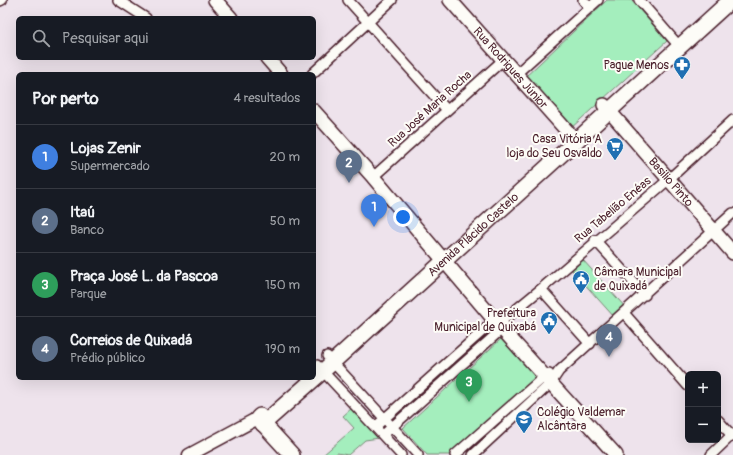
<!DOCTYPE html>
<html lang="pt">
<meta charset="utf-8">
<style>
:root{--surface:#171b24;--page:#242831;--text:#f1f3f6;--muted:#9ea1a6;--line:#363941;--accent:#1a73e8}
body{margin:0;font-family:Pangolin,sans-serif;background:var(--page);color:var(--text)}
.controls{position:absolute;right:12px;bottom:12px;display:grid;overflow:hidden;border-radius:6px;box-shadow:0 4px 16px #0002}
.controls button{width:36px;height:36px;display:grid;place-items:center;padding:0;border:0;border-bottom:1px solid var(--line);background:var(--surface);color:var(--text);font:20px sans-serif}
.you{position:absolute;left:403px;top:217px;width:14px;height:14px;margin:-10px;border:3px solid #fff;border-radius:50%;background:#1a73e8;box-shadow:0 0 0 6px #1a73e833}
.badge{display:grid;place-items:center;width:26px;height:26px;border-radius:50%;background:var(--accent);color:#fff;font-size:13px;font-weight:700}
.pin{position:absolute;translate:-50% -33px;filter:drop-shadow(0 1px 2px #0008)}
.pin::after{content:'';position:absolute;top:21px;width:14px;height:12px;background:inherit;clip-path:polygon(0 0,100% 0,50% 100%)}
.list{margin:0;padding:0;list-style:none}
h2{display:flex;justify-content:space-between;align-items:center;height:52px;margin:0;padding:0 16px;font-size:17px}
h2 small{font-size:13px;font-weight:400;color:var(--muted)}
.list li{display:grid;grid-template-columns:26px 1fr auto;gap:12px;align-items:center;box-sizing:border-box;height:64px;padding:0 16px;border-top:1px solid var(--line)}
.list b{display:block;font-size:15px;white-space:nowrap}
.list p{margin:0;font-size:13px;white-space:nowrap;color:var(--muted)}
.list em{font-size:13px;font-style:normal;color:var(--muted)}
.icon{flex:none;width:22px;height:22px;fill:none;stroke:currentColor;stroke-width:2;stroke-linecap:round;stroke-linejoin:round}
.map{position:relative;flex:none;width:733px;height:455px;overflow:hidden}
.search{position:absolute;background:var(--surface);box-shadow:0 4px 16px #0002;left:16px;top:16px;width:300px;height:44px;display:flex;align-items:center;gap:10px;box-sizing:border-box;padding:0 14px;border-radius:6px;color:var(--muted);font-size:15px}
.panel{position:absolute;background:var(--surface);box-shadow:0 4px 16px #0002;left:16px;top:72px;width:300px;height:308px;border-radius:6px}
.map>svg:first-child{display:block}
.green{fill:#a4eebd;stroke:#778674}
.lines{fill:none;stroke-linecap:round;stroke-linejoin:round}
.minor-casing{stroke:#4a1f2b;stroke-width:12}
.tertiary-casing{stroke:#4a1f2b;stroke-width:15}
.secondary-casing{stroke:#4a1f2b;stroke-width:16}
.primary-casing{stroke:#4a1f2b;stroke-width:18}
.minor{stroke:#fdfcf7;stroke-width:9}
.tertiary{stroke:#fdfcf7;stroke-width:12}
.secondary{stroke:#fdfcf7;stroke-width:13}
.primary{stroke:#fdfcf7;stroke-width:15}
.labels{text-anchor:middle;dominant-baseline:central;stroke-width:4;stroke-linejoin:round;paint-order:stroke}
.poi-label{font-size:12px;fill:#4a1f2b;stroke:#fdfcf7;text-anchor:end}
.street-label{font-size:12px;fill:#4a1f2b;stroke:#fdfcf7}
</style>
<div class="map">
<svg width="733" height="455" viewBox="0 0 733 455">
<rect width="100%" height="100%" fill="#eee3ec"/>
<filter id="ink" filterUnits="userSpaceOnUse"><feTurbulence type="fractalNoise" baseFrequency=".025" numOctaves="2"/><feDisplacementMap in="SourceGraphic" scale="8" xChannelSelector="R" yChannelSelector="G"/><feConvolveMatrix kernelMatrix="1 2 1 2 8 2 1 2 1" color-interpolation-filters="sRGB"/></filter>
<g filter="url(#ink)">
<!-- green -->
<path class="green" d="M607,0h24l36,41 -97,88 -46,-51z
M583,260l43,48 -11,10 -43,-48z
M501,339l35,38 -86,78h-23l-24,-27z
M352,408l27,30 -14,2 -17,15 -11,-2 -2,2h-12l31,-27 -11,-12z"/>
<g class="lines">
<defs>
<path id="minor" d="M118,0l28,18
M348,0l99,110
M583,0l7,8
M639,0l40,46
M0,1l2,-1
M312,74l80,-74
M516,74l82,-74
M373,177l130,-117
M595,240l50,55
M541,289l49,55
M624,313l64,73
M327,356l91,99
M317,365l84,90
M718,420l15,17
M375,427l120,-107 12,-3 34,-28 127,-109 65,-60
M383,435l119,-106 2,-5
M455,455l90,-79 4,-2
M473,455l78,-72 8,-12 174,-158
M711,455l22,-21"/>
<path id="tertiary" d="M189,455l69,-37"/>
<g id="secondary">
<path d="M215,0l16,18"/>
<path id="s1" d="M450,0l126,141"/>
<path d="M267,58l14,16"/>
<path id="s2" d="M604,105l129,148"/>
<path d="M314,111l59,66 129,152 114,126"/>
</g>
<g id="primary">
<path d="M260,416l-2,2 34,37"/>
<path id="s3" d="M263,424l60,-53 408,-371"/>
</g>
</defs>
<!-- minor casing -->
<use href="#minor" class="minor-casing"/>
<!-- tertiary casing -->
<use href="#tertiary" class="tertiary-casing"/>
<!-- secondary casing -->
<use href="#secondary" class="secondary-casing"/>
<!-- primary casing -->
<use href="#primary" class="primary-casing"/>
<!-- minor -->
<use href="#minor" class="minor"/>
<!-- tertiary -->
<use href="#tertiary" class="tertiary"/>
<!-- secondary -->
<use href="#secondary" class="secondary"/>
<!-- primary -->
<use href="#primary" class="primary"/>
</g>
</g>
<!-- icons -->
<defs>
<symbol id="pharmacy-pin" viewBox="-11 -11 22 30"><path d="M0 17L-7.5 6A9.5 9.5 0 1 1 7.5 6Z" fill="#1f6fb2" stroke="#fdfcf7"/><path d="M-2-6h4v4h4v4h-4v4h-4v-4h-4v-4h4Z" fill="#fff"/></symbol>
<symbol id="supermarket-pin" viewBox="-11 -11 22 30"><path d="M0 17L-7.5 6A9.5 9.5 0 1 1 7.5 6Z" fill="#1f6fb2" stroke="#fdfcf7"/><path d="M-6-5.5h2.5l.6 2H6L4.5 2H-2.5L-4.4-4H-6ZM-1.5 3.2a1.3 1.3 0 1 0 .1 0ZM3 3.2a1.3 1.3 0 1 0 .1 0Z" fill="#fff"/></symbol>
<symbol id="civic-pin" viewBox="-11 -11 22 30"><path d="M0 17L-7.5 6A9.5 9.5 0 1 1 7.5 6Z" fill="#1f6fb2" stroke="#fdfcf7"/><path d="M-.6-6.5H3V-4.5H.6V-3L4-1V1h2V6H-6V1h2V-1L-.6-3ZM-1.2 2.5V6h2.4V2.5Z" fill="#fff"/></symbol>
<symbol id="school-pin" viewBox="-11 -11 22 30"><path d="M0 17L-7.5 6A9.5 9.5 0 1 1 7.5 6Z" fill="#1f6fb2" stroke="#fdfcf7"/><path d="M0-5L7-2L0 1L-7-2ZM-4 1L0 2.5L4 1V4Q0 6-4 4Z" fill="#fff"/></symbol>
</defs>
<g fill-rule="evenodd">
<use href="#pharmacy-pin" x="672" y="55" width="20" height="27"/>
<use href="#supermarket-pin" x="605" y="136" width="20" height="27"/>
<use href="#civic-pin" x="571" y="269" width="20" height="27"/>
<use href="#civic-pin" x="539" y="310" width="20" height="27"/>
<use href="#school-pin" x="514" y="409" width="20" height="27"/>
</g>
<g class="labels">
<!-- poi labels -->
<g class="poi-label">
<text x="669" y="65">Pague Menos</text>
<text x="602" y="139">Casa Vitória A<tspan x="602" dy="14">loja do Seu Osvaldo</tspan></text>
<text x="594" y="272" text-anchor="start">Câmara Municipal<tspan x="594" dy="14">de Quixadá</tspan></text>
<text x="536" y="313">Prefeitura<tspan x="536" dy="14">Municipal de Quixabá</tspan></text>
<text x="537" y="412" text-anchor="start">Colégio Valdemar<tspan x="537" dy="14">Alcântara</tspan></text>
</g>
<!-- street labels -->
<g class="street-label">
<text stroke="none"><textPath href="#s1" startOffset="91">Rua Rodrigues Júnior</textPath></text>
<text transform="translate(430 109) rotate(-42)">Rua José Maria Rocha</text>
<text stroke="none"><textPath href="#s2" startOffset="102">Basilio Pinto</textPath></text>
<text transform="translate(613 210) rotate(-40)">Rua Tabelião Enéas</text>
<text stroke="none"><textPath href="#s3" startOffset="283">Avenida Plácido Castelo</textPath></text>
</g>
</g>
</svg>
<div class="controls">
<button>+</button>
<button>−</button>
</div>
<div class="you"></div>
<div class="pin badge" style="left:374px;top:227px;background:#3f7fe0">1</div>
<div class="pin badge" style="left:349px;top:183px;background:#5c6f8a">2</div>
<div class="pin badge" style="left:469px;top:402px;background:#2e9e5b">3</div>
<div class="pin badge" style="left:609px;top:357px;background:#5c6f8a">4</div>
<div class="search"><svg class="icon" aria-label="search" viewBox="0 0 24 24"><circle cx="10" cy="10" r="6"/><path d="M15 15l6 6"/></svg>Pesquisar aqui</div>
<section class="panel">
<h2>Por perto<small>4 resultados</small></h2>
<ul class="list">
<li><span class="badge" style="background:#3f7fe0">1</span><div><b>Lojas Zenir</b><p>Supermercado</p></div><em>20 m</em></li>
<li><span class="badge" style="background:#5c6f8a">2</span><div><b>Itaú</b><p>Banco</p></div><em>50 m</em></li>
<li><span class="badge" style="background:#2e9e5b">3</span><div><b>Praça José L. da Pascoa</b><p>Parque</p></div><em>150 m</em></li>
<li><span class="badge" style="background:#5c6f8a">4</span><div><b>Correios de Quixadá</b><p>Prédio público</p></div><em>190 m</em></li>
</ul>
</section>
</div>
